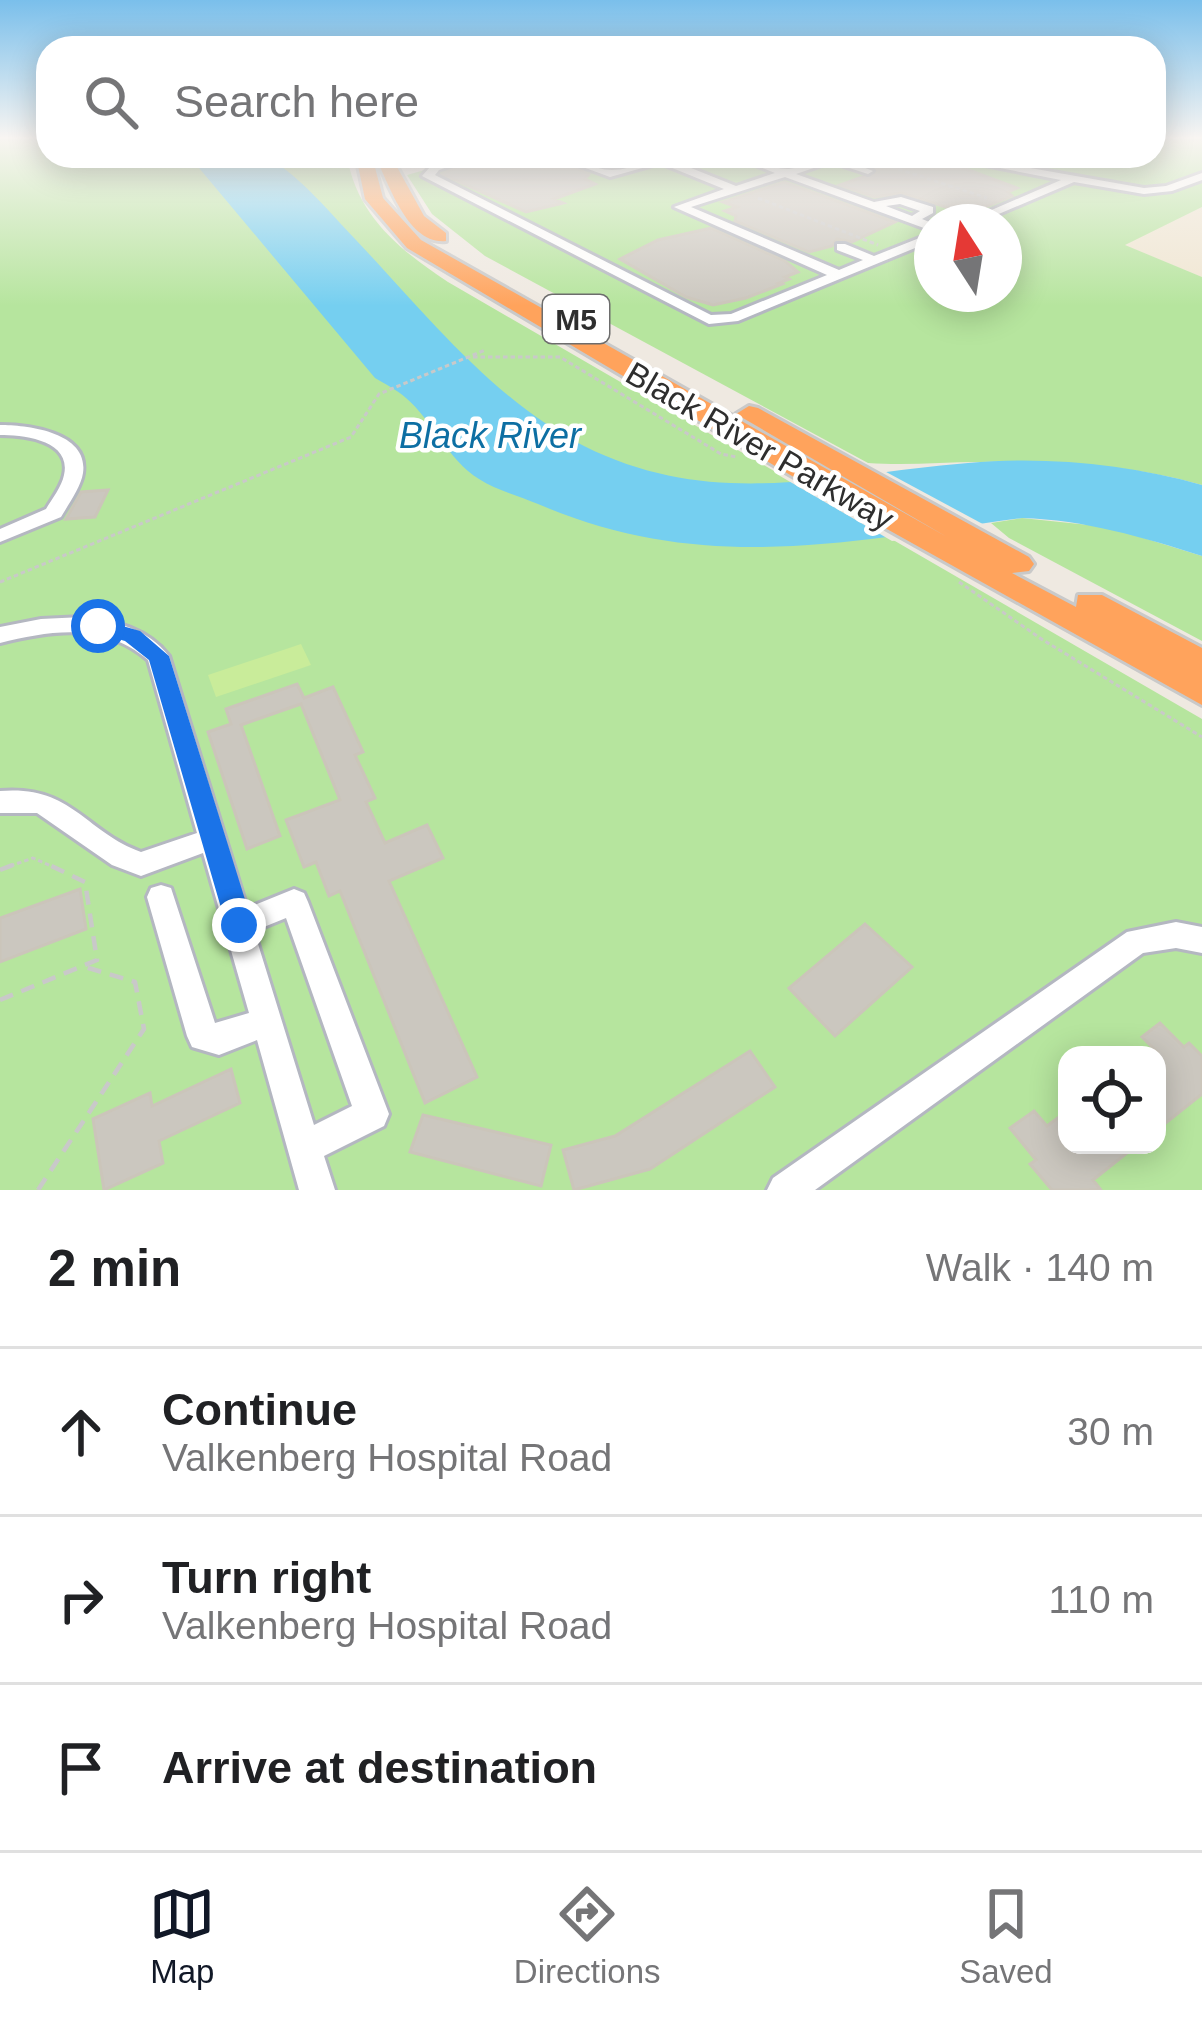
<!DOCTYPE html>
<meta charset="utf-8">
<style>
:root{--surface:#fff;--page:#f6f6f6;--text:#202124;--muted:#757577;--line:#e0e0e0;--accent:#111827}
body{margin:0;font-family:Helvetica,sans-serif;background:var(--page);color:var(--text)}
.controls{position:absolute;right:36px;bottom:36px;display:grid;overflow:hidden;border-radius:24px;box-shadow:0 6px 30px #0003}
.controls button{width:108px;height:108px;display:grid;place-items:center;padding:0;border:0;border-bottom:3px solid var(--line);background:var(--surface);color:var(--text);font:60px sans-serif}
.compass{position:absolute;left:914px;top:204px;width:108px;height:108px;border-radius:50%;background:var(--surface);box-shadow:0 6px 30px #0003;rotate:348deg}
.stop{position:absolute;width:36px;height:36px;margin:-27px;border:9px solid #1a73e8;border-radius:50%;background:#fff}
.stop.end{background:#1a73e8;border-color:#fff;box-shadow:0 3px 12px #0008}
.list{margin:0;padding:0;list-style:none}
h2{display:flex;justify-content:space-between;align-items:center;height:156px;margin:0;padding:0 48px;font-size:51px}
h2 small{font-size:39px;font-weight:400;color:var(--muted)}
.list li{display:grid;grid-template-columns:78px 1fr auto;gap:36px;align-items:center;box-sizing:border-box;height:168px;padding:0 48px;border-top:3px solid var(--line)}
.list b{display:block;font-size:45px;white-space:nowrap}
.list p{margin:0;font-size:39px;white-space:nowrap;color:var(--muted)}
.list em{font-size:39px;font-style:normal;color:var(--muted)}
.icon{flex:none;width:66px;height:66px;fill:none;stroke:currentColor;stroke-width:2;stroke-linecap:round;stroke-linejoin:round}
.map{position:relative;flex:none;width:1202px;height:1190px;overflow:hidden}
.search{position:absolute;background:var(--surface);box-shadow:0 6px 30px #0003;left:36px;right:36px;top:36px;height:132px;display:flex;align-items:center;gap:30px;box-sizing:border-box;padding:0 42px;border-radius:36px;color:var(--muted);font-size:45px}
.sheet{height:660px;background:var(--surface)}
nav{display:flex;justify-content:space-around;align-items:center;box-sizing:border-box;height:168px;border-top:3px solid var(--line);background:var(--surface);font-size:33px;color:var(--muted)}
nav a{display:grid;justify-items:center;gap:6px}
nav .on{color:var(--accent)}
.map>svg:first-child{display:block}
.education{fill:#f0e6d1}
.green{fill:#b6e59e;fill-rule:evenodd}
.pitch{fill:#c9ec9a}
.water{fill:#75cff0}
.pier{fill:#efe9e1}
.building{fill:#cbc7bf;stroke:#cbc5ba;stroke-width:3}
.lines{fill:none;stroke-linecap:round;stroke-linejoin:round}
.minor-casing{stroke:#b4b7c1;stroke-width:6}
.highway-casing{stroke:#c9c9c9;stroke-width:6}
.path-far1{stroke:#c9c9c9;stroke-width:3;stroke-dasharray:4.5 3;stroke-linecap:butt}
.path{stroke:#c9c9c9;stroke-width:4.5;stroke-dasharray:14 9;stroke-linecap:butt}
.minor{fill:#fff;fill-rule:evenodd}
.highway{fill:#ffa35c;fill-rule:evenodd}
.route{fill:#1a73e8}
.labels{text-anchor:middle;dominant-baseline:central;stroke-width:9;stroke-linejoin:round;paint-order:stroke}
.shield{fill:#fff;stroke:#6d6d6d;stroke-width:3}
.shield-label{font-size:30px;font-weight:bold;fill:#2e2e2e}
.street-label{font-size:33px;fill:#2e2e2e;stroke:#fff}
.water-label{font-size:36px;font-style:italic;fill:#0d6fa3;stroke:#fff}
</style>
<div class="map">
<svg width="1202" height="1190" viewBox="0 0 1202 1190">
<rect width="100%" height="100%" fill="#efe9e1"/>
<!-- education -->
<path class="education" d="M1202,207v70l-79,-32z"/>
<!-- green -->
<path class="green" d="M0,139h48v17h299c10,60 53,94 101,126l754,437v471h-1202zM1067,1055h90v90h-90z
M1154,139h48v68l-77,38 77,32v208c-72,-21 -148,-24 -222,-23 -38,0 -73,4 -112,1l-383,-207 -53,-42 -25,-39 67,-19h173l17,6 22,-6h468zM932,222h72v72h-72z
M1022,518l86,9 94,29v85l-193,-103 -18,-15z"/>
<!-- pitch -->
<path class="pitch" d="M301,644l10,21 -95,32 -8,-22z"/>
<!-- water -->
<path class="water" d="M189,156c22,0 63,-7 81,3 33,20 60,54 86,81 69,73 137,160 228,206 130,65 247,28 384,17 76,-7 161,1 234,22v71c-60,-19 -117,-36 -180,-38 -173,23 -316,58 -484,-14 -19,-8 -42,-14 -59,-25 -31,-19 -46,-58 -73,-81 -9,-8 -21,-14 -31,-20z"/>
<!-- pier -->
<path class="pier" d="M875,466l117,63 -100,12 -112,-65z"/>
<!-- building -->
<path class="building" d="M482,156h67l40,18 -4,5 10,5 -41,15 9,4 -37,9 -84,-38z
M849,156h82l86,32 -9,4 4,4 -27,11 -27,4 -56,-18 -28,4 -34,-12 37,-13z
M784,182l28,10 83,30 -43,20 -15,-3 -5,7 -23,6 -74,-31 1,-5 -11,-5 12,-4 -14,-5z
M711,228l74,33 13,11 -13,5 4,2 -10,4 3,1 -36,14 -33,7 -27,-8 -66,-38 38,-19z
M108,490l-13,27 -29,2 15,-27z
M297,684l7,14 29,-11 30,65 -8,3 20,43 -9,4 19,41 42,-18 16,33 -54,23 88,196 -52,26 -85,-212 -11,5 -13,-34 -12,5 -18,-47 54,-20 -39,-96 -60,21 39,111 -33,13 -39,-117 23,-8 -5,-15z
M80,889l6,40 -86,33v-44z
M865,924l47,43 -77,69 -46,-48z
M1160,1023l24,24 5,-4 13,13v38l-45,36v-78l-15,-15z
M750,1051l25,36 -125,82 -76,21 -11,-40 52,-14z
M231,1069l9,34 -81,38 4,22 -59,27 -11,-71 57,-26 2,13z
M1034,1111l13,15 20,-15v34h70l-44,35 8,10h-49l-22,-26 6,-4 -26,-32z
M423,1115l128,30 -10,41 -131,-34z"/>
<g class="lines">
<defs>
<path id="minor" d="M462,156h16l-39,14 -4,5 276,140 20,-1 96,-39 -153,-68 50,-18 -64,-26 -50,14 -57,-21c20,0 39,14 59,14 22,0 40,-14 67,-14l-8,4 65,26 39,-13 -42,-17c19,0 38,14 56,13 19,-2 36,-13 56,-13l-3,3 31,12 -5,3 -37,-12 -35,12 78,28 27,-5 32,10v6l-11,6 10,4v8l-147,-54 -94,30 148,63 24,-10 -26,-10v-6h8l29,12 58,-23v8l-194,80 -29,3 -287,-148 9,-10zM900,204l20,7 -8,5 -26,-10z
M939,156h23l182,32 22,-2 36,-13v7l-30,11 -28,3 -70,-12 -94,40h-16l97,-42z
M0,425c27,0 89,7 83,48 -2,14 -15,32 -22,44l-61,25v-13l46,-20c6,-10 16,-23 18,-34 8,-35 -41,-40 -64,-40z
M83,617c33,4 65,12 86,39l78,252 47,-19 10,4 4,9 81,212 -5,12 -60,30 11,34h-36l-42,-150 -38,15 -27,-8 -5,-11 -40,-139 4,-9 10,-3 10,3 44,135 34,-10 -46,-160 -62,23 -29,-11 -75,-52h-37v-22c72,-6 84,40 141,61l56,-19 -49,-173c-44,-38 -96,-30 -148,-17v-16l41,-8zM286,918l66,188 -38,19 -60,-194z
M1176,922l26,5v26l-26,-5 -33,5 -328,237h-48l6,-12 354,-246z"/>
<path id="highway" d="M356,156h16l11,42 38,42 526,297 -211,-123 13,-8 9,2 271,149 5,7 -5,7 -17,2 64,34 2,-12h24l100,53v57l-410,-229 -385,-228 -42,-49z
M375,156h16l33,60 22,17v8c-38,4 -57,-57 -71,-85z"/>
</defs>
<!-- minor casing -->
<use href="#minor" class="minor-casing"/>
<!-- highway casing -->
<use href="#highway" class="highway-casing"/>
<!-- path-far1 -->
<path class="path-far1" d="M877,162l110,36
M758,198l120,47
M473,357h87l161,97 16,3
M0,582l351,-145 28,-43 106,-44
M959,582l84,58 159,97
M10,866l23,-8 18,8"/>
<!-- path -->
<path class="path" d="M0,870l18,-7
M0,1000l97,-40 -12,-78 -40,-19
M38,1190l106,-161 -9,-47 -53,-16"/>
<!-- minor -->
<use href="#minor" class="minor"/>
<!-- highway -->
<use href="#highway" class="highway"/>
</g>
<!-- sky -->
<linearGradient id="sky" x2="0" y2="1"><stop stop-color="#7abfeb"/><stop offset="0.45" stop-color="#f8f5f2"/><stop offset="1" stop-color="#f8f5f2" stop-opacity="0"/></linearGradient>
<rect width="1202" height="306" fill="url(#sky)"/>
<!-- route -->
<path class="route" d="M98,619l42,12 29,25 84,269 -4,8h-19l-4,-8 -77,-265 -24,-19 -34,-10v-10z"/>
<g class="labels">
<!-- shield labels -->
<rect class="shield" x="543" y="295" width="66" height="48" rx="9"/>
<g class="shield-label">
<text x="576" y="319">M5</text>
</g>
<!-- street labels -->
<g class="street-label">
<text transform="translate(760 446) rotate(30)">Black River Parkway</text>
</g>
<!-- water labels -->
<g class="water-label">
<text x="490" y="435">Black River</text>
</g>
</g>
</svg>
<div class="controls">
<button><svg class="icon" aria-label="locate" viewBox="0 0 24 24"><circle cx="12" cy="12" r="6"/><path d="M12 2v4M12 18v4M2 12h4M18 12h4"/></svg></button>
</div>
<svg class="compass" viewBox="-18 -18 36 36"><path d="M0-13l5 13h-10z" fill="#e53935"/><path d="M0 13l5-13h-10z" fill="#757577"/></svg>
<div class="stop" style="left:98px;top:626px"></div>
<div class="stop end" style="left:239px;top:925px"></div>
<div class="search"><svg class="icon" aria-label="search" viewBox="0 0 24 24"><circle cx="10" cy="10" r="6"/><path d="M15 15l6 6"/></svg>Search here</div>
</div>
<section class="sheet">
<h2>2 min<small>Walk · 140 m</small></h2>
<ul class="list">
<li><svg class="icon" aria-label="ahead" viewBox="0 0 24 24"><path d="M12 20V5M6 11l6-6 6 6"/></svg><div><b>Continue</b><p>Valkenberg Hospital Road</p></div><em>30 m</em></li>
<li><svg class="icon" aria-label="right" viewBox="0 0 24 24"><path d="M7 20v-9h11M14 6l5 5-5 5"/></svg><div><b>Turn right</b><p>Valkenberg Hospital Road</p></div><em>110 m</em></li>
<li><svg class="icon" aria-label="arrive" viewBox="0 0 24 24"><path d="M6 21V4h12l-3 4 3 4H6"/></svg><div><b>Arrive at destination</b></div></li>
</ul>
</section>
<nav>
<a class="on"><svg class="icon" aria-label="map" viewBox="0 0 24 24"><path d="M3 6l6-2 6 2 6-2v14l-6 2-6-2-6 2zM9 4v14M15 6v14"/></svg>Map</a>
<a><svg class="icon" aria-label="directions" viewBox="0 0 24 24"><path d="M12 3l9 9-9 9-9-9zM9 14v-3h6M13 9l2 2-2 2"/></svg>Directions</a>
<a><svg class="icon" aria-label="saved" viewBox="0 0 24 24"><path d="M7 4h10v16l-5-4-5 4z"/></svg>Saved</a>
</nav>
